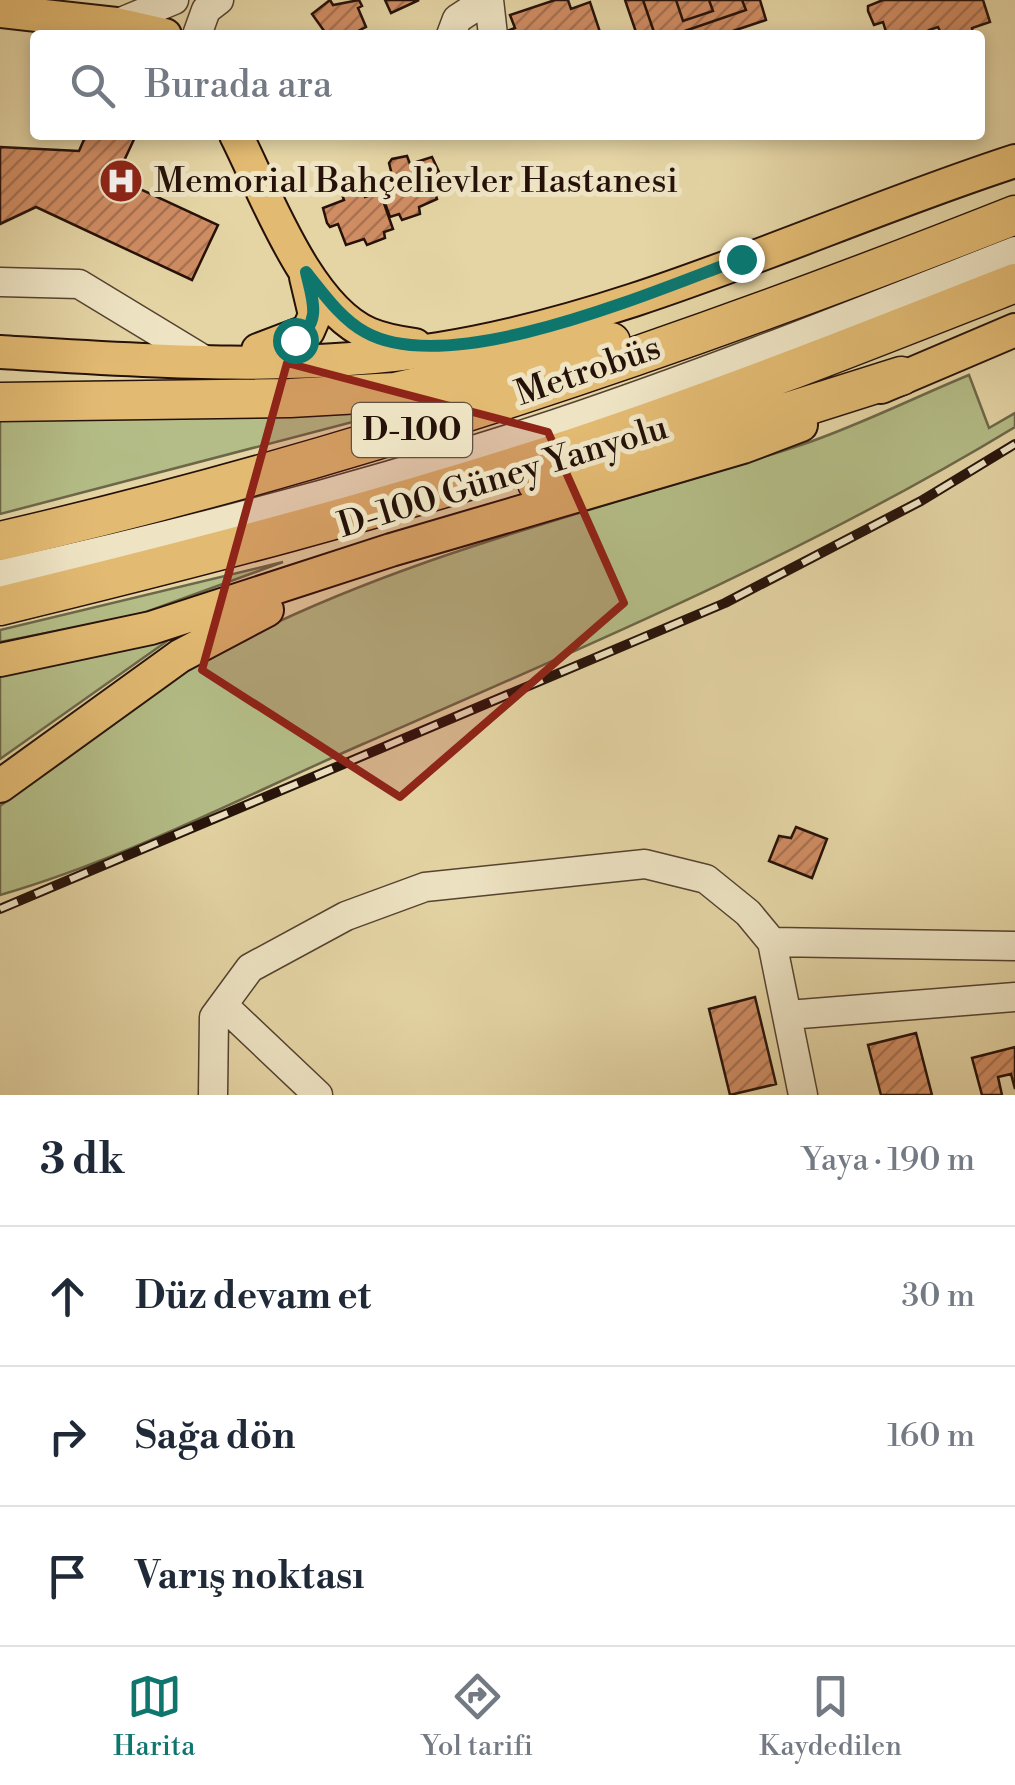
<!DOCTYPE html>
<html lang="tr">
<meta charset="utf-8">
<style>
:root{--surface:#fff;--page:#f6f6f7;--text:#1f2937;--muted:#747a83;--line:#e0e1e3;--accent:#0f766e}
body{margin:0;font-family:"Libre Bodoni",serif;background:var(--page);color:var(--text)}
.stop{position:absolute;width:30px;height:30px;margin:-22px;border:8px solid #0f766e;border-radius:50%;background:#fff}
.stop.end{background:#0f766e;border-color:#fff;box-shadow:0 2px 10px #0008}
.list{margin:0;padding:0;list-style:none}
h2{display:flex;justify-content:space-between;align-items:center;height:130px;margin:0;padding:0 40px;font-size:42px}
h2 small{font-size:32px;font-weight:400;color:var(--muted)}
.list li{display:grid;grid-template-columns:65px 1fr auto;gap:30px;align-items:center;box-sizing:border-box;height:140px;padding:0 40px;border-top:2px solid var(--line)}
.list b{display:block;font-size:38px;white-space:nowrap}
.list em{font-size:32px;font-style:normal;color:var(--muted)}
.icon{flex:none;width:55px;height:55px;fill:none;stroke:currentColor;stroke-width:2;stroke-linecap:round;stroke-linejoin:round}
.map{position:relative;flex:none;width:1015px;height:1095px;overflow:hidden}
.search{position:absolute;background:var(--surface);box-shadow:0 5px 15px #0003;left:30px;right:30px;top:30px;height:110px;display:flex;align-items:center;gap:25px;box-sizing:border-box;padding:0 35px;border-radius:10px;color:var(--muted);font-size:38px}
.sheet{height:550px;background:var(--surface)}
nav{display:flex;justify-content:space-around;align-items:center;box-sizing:border-box;height:140px;border-top:2px solid var(--line);background:var(--surface);font-size:28px;color:var(--muted)}
nav a{display:grid;justify-items:center;gap:5px}
nav .on{color:var(--accent)}
.map>svg:first-child{display:block}
.grass{fill:#b4bd87;stroke:#6c6748;stroke-width:2.5}
.building{fill:url(#building-hatch);stroke:#251109;stroke-width:2.5}
.lines{fill:none;stroke-linecap:round;stroke-linejoin:round}
.minor-casing{stroke:#554230;stroke-width:31}
.major-casing{stroke:#251109;stroke-width:36}
.highway-casing{stroke:#251109;stroke-width:41}
.minor{stroke:#eee4c4;stroke-width:28}
.major{stroke:#e2ba72;stroke-width:32}
.highway{stroke:#e2ba72;stroke-width:38}
.rail-casing{stroke:#251109;stroke-width:10}
.rail{stroke:#eee4c4;stroke-width:6;stroke-dasharray:19;stroke-linecap:butt}
.route{stroke:#0f766e;stroke-width:12}
.marked{fill:#8f2418;fill-opacity:0.2;stroke:#8f2418;stroke-width:8;stroke-linejoin:round}
.labels{text-anchor:middle;dominant-baseline:central;stroke-width:10;stroke-linejoin:round;paint-order:stroke}
.shield{fill:#eee4c4;stroke:#615041;stroke-width:2.5}
.shield-label{font-size:32px;font-weight:bold;fill:#251109}
.poi-label{font-size:35px;fill:#251109;stroke:#eee4c4;text-anchor:start}
.street-label{font-size:35px;fill:#251109;stroke:#eee4c4}
</style>
<div class="map">
<svg width="1015" height="1095" viewBox="0 0 1015 1095">
<defs>
<pattern id="building-hatch" width="6" height="6" patternUnits="userSpaceOnUse" patternTransform="scale(2.5)"><rect width="6" height="6" fill="#d08d64"/><path d="M-1 1l2-2M0 6l6-6M5 7l2-2" fill="none" stroke="#a97251"/></pattern>
</defs>
<rect width="100%" height="100%" fill="#e5d5a5"/>
<filter id="stains"><feTurbulence type="fractalNoise" baseFrequency=".002" numOctaves="4"/><feColorMatrix values="0 0 0 0 .2 0 0 0 0 .09 0 0 0 0 .02 0 0 0 .5 -.17"/></filter>
<radialGradient id="worn" r=".72"><stop offset=".6" stop-color="#630" stop-opacity="0"/><stop offset="1" stop-color="#630" stop-opacity=".3"/></radialGradient>
<!-- grass -->
<path class="grass" d="M969,375l20,53 26,-15v14c-208,126 -430,220 -652,317 -119,52 -238,115 -363,151v-89c72,-53 143,-116 223,-157 180,-95 386,-141 578,-204 57,-19 112,-47 168,-70z
M406,408l-406,106v-96z
M283,562l-148,54 -135,26v-12z
M170,639l-170,120v-83z"/>
<!-- building -->
<path class="building" d="M330,0l3,5 26,-5 3,6 -4,2 8,19 -16,8h-23l-15,-21z
M385,0h34l-28,13z
M555,0h13l3,9 19,-7 11,33h-105l19,-7 -5,-13z
M625,0h18l12,35h-18z
M643,0h99l4,10 -73,25h-18z
M676,0h33l4,11 -30,10z
M742,0h18l6,20 -45,15h-48l73,-25z
M883,0h100l7,22 -18,6 1,7h-31l-4,-8 -9,3 2,5h-44l-4,-13 -9,3 -6,-14v-5z
M86,135h50l-20,43 102,47 -26,55 -156,-73 -36,17v-77l79,4z
M407,156l3,8 22,-7 7,15 -8,8 6,19 -18,8 1,7 -18,6 -3,-6 -9,3 -13,-36 15,-6 -3,-12 3,-4z
M360,185l5,12 15,-5 13,37 -9,3 1,6 -18,7 -3,-6 -18,6 -8,-21 -8,3 -3,-4 -4,-15 21,-8 -3,-8 4,-3z
M796,827l31,12 -15,39 -43,-17 10,-25 12,2z
M755,997l21,87 -46,11 -21,-86z
M916,1033l16,62h-51l-13,-50z
M1015,1047v42l-4,-15 -13,3 4,18h-20l-10,-37z"/>
<g class="lines">
<defs>
<path id="minor" d="M489,0l4,35
M116,24l58,-24
M197,35l9,-25 13,-10
M451,35l6,-16 29,-19
M0,282l79,2 127,77
M0,574c187,-41 373,-90 555,-150 155,-52 307,-113 460,-173
M772,942l243,4
M223,1005l95,90
M788,1015l227,-18
M213,1095l1,-78 36,-49 96,-52 79,-29 220,-23 61,15 42,34 24,29 31,153"/>
<path id="major" d="M0,11l116,13 49,11
M236,135c29,57 71,173 133,199 14,6 31,9 46,11
M258,350l50,-19 7,-16 -9,-38
M0,352c145,9 295,20 439,-3 199,-32 385,-126 576,-188
M881,387l134,-57
M0,660l151,-32 240,-78 352,-103 58,-22
M0,786l180,-130 87,-46"/>
<path id="highway" d="M0,402l290,-4 105,-6 216,-50
M537,483l130,-33 234,-74
M0,541c347,-80 684,-195 1015,-326
M0,606c194,-47 386,-97 576,-159 148,-49 294,-107 439,-164"/>
</defs>
<!-- minor casing -->
<use href="#minor" class="minor-casing"/>
<!-- major casing -->
<use href="#major" class="major-casing"/>
<!-- highway casing -->
<use href="#highway" class="highway-casing"/>
<!-- minor -->
<use href="#minor" class="minor"/>
<!-- major -->
<use href="#major" class="major"/>
<!-- highway -->
<use href="#highway" class="highway"/>
<defs>
<path id="rail" d="M0,909l725,-306 196,-102 94,-57"/>
</defs>
<!-- rail casing -->
<use href="#rail" class="rail-casing"/>
<!-- rail -->
<use href="#rail" class="rail"/>
</g>
<g class="lines">
<!-- route -->
<path class="route" d="M295,340c28,-18 17,-40 11,-68 17,21 35,47 59,60 85,48 289,-41 376,-73"/>
</g>
<!-- marked area -->
<path class="marked" d="M287,363l261,69 76,171 -224,194 -198,-127z"/>
<!-- icons -->
<defs>
<symbol id="hospital-disc" viewBox="-11 -11 22 22"><circle r="9.5" fill="#8f2418" stroke="#eee4c4"/><path d="M-5-5h3v3.5h4V-5h3V5h-3V1.5h-4V5h-3Z" fill="#fff"/></symbol>
</defs>
<g fill-rule="evenodd">
<use href="#hospital-disc" x="96" y="156" width="50" height="50"/>
</g>
<g class="labels">
<!-- shield labels -->
<rect class="shield" x="352" y="403" width="120" height="54" rx="8"/>
<g class="shield-label">
<text x="412" y="430">D-100</text>
</g>
<!-- poi labels -->
<g class="poi-label">
<text x="154" y="181">Memorial Bahçelievler Hastanesi</text>
</g>
<!-- street labels -->
<g class="street-label">
<text transform="translate(588 371) rotate(-19)">Metrobüs</text>
<text transform="translate(503 477) rotate(-17)">D-100 Güney Yanyolu</text>
</g>
</g>
<rect width="100%" height="100%" filter="url(#stains)"/>
<rect width="100%" height="100%" fill="url(#worn)"/>
</svg>
<div class="stop" style="left:295px;top:340px"></div>
<div class="stop end" style="left:741px;top:259px"></div>
<div class="search"><svg class="icon" aria-label="search" viewBox="0 0 24 24"><circle cx="10" cy="10" r="6"/><path d="M15 15l6 6"/></svg>Burada ara</div>
</div>
<section class="sheet">
<h2>3 dk<small>Yaya · 190 m</small></h2>
<ul class="list">
<li><svg class="icon" aria-label="ahead" viewBox="0 0 24 24"><path d="M12 20V5M6 11l6-6 6 6"/></svg><div><b>Düz devam et</b></div><em>30 m</em></li>
<li><svg class="icon" aria-label="right" viewBox="0 0 24 24"><path d="M7 20v-9h11M14 6l5 5-5 5"/></svg><div><b>Sağa dön</b></div><em>160 m</em></li>
<li><svg class="icon" aria-label="arrive" viewBox="0 0 24 24"><path d="M6 21V4h12l-3 4 3 4H6"/></svg><div><b>Varış noktası</b></div></li>
</ul>
</section>
<nav>
<a class="on"><svg class="icon" aria-label="map" viewBox="0 0 24 24"><path d="M3 6l6-2 6 2 6-2v14l-6 2-6-2-6 2zM9 4v14M15 6v14"/></svg>Harita</a>
<a><svg class="icon" aria-label="directions" viewBox="0 0 24 24"><path d="M12 3l9 9-9 9-9-9zM9 14v-3h6M13 9l2 2-2 2"/></svg>Yol tarifi</a>
<a><svg class="icon" aria-label="saved" viewBox="0 0 24 24"><path d="M7 4h10v16l-5-4-5 4z"/></svg>Kaydedilen</a>
</nav>
